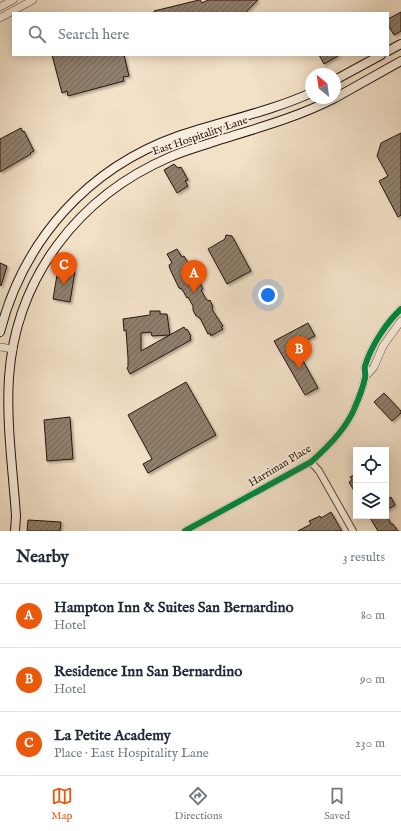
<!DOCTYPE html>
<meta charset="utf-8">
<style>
:root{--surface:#fff;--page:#f6f6f7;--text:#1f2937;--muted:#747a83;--line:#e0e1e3;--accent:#ea580c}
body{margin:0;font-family:"IM FELL English",serif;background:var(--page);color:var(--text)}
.controls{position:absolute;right:12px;bottom:12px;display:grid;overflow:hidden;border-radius:0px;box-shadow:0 2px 10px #0003}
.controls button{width:36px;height:36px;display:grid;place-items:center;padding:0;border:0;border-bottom:1px solid var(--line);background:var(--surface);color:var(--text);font:20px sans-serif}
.compass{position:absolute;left:305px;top:68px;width:36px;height:36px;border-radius:50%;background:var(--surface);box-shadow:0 2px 10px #0003;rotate:331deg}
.you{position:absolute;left:268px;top:295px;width:14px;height:14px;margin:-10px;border:3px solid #fff;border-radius:50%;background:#1a73e8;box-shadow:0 0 0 6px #1a73e833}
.badge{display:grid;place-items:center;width:26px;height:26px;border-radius:50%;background:var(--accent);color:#fff;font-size:13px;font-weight:700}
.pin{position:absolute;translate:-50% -33px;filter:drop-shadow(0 1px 2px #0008)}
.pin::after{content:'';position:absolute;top:21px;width:14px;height:12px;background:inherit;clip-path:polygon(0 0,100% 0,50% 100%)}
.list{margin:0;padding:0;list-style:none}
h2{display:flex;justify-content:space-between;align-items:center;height:52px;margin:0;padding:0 16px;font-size:17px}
h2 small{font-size:13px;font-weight:400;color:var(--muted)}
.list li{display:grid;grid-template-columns:26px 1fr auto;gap:12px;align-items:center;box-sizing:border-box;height:64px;padding:0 16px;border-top:1px solid var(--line)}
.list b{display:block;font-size:15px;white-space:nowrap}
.list p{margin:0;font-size:13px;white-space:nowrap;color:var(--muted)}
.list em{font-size:13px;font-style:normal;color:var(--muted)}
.icon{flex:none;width:22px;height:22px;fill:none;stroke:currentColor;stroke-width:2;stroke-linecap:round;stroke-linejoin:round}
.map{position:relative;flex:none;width:401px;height:531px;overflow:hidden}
.search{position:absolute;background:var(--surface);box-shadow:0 2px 10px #0003;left:12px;right:12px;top:12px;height:44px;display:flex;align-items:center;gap:10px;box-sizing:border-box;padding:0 14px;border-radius:0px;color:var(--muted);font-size:15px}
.sheet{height:244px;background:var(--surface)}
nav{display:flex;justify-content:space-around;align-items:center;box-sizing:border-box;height:56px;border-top:1px solid var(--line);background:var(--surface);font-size:11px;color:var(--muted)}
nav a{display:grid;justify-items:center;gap:2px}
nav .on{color:var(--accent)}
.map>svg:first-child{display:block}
.building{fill:url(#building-hatch);stroke:#26150c;filter:url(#shadow)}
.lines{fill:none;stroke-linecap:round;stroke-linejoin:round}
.minor-casing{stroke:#59483b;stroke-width:8}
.tertiary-casing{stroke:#59483b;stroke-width:8}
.secondary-casing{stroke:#26150c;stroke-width:10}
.minor{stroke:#f7ebdb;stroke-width:6}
.tertiary{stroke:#f7ebdb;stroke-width:7}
.secondary{stroke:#f7ebdb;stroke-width:8}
.cycleway-casing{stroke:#f7ebdb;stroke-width:8}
.cycleway{stroke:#00873e;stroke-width:6}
.labels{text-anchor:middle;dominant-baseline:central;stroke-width:3.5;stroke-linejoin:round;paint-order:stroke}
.street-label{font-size:11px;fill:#26150c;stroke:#f7ebdb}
</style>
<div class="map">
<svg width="401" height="531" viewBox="0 0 401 531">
<defs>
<pattern id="building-hatch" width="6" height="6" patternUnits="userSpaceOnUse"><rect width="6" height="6" fill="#907f6d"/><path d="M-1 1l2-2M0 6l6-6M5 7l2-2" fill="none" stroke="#756758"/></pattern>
<filter id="shadow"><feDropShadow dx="2" dy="2" stdDeviation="1" flood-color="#0004"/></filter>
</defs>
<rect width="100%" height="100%" fill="#f2e0c7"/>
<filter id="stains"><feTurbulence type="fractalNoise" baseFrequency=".005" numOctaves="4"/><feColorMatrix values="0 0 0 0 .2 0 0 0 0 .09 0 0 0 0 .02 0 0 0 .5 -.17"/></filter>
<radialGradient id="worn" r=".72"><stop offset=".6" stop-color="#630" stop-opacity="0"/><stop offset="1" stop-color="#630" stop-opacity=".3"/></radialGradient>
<!-- building -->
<path class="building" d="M199,0h1l2,3 6,-3h50l-13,13h-91v-2z
M401,12v19l-7,4 -6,-10v-6z
M52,55h72l5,21 -6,1 1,4 -56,15 -1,-5 -5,2z
M319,55h21l-16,9z
M21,128l2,4 1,-1 10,20 -4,2 1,1 -31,18v-33z
M401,133v82l-3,2 -19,-36 9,-5 -11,-20 4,-13z
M174,164l4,4 3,-1 7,13 -3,1 3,5 -11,7 -13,-23z
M226,235l6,1 19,35 -24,13 -19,-35 17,-10z
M177,249l5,8 2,-1 7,12 3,2 9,19 -2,1 5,9 3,2 1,-1 3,7h-1l1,4 10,15 -2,1 2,2 -12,7 -1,-3 -2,1 -8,-16h-1l-2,-2h-1l-3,-6v-4l-5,-9 -1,1 -5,-9 -3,-1 -9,-19 -1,-4 3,-2 -5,-9z
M0,263l7,3 -6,20 -1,-1z
M58,269l17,2 -5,31 -17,-3z
M150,311h10v3h7l3,21 -18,1 -1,-4 -10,1v18l43,-24 2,3 1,-1 4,7 -1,1 1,3 -61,34 -3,-6 1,-1v-9l-2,-28 -2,1 -1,-12 27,-4z
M308,323l7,13 -20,10 23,42 -13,7 -31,-54z
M186,382l30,53 -68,38 -5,-9 9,-5 -24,-44z
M384,393l17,18v2l-9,8 -18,-19z
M70,417l3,42 -26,2 -3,-41z
M356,474v20l-7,-12 3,-2 -2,-3z
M391,497l4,8 -9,5v-10z
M331,512l11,19h-44l13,-7 -2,-3 11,-5 1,2z
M369,516h18l4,8h2l5,7h-20z
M28,520l33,2 -1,9h-33z"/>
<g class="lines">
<defs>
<path id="minor" d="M311,462l8,9 34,60"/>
<path id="tertiary" d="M0,7l13,-7
M0,18l33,-18
M0,347l13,2
M365,377l9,-10 9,-21 18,-25
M185,531l126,-69c17,-15 36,-34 44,-55 4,-9 8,-20 10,-29 1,-4 -1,-9 0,-12 6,-20 21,-43 36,-57"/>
<path id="secondary" d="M388,51l13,-7
M335,80l46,-25
M335,98l66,-37
M0,332c24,-93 88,-164 178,-196 44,-15 91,-24 133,-43
M15,531l1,-15c-3,-46 -10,-93 -7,-139 7,-100 70,-181 161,-220 16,-7 32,-11 49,-17 39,-12 79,-23 116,-42"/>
</defs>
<!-- minor casing -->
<use href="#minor" class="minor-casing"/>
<!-- tertiary casing -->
<use href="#tertiary" class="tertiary-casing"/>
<!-- secondary casing -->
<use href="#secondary" class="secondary-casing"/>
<!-- minor -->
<use href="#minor" class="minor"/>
<!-- tertiary -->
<use href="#tertiary" class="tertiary"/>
<!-- secondary -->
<use href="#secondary" class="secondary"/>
<defs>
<path id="cycleway" d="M185,531l126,-69c17,-15 36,-34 44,-55 4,-9 8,-20 10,-29 1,-4 -1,-9 0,-12 6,-20 21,-43 36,-57"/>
</defs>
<!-- cycleway casing -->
<use href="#cycleway" class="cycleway-casing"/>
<!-- cycleway -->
<use href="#cycleway" class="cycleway"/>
</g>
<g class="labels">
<!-- street labels -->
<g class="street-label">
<text transform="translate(200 136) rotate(-19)">East Hospitality Lane</text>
<text transform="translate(280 466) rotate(-31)">Harriman Place</text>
</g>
</g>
<rect width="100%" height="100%" filter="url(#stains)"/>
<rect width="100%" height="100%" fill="url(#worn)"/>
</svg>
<div class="controls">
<button><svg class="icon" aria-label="locate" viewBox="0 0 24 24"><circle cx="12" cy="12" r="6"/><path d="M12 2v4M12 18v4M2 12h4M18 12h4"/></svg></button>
<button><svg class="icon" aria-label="layers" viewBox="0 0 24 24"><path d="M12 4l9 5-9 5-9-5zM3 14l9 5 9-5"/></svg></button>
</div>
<svg class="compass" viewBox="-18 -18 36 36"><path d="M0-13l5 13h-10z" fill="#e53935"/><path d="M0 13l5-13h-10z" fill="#747a83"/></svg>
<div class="you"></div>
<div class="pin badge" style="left:194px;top:293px">A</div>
<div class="pin badge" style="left:299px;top:369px">B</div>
<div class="pin badge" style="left:64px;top:285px">C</div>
<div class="search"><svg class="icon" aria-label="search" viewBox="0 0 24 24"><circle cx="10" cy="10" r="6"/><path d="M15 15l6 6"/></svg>Search here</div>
</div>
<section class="sheet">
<h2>Nearby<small>3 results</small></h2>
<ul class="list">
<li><span class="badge">A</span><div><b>Hampton Inn &amp; Suites San Bernardino</b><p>Hotel</p></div><em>80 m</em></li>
<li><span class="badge">B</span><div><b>Residence Inn San Bernardino</b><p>Hotel</p></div><em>90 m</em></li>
<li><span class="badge">C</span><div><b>La Petite Academy</b><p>Place · East Hospitality Lane</p></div><em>230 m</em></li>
</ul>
</section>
<nav>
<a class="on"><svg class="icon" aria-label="map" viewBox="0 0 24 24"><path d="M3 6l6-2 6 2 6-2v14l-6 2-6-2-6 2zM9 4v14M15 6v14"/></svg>Map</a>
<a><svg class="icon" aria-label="directions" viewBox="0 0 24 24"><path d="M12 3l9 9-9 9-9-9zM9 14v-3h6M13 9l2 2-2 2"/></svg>Directions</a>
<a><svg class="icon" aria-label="saved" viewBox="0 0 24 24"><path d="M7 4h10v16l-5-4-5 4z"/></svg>Saved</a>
</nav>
